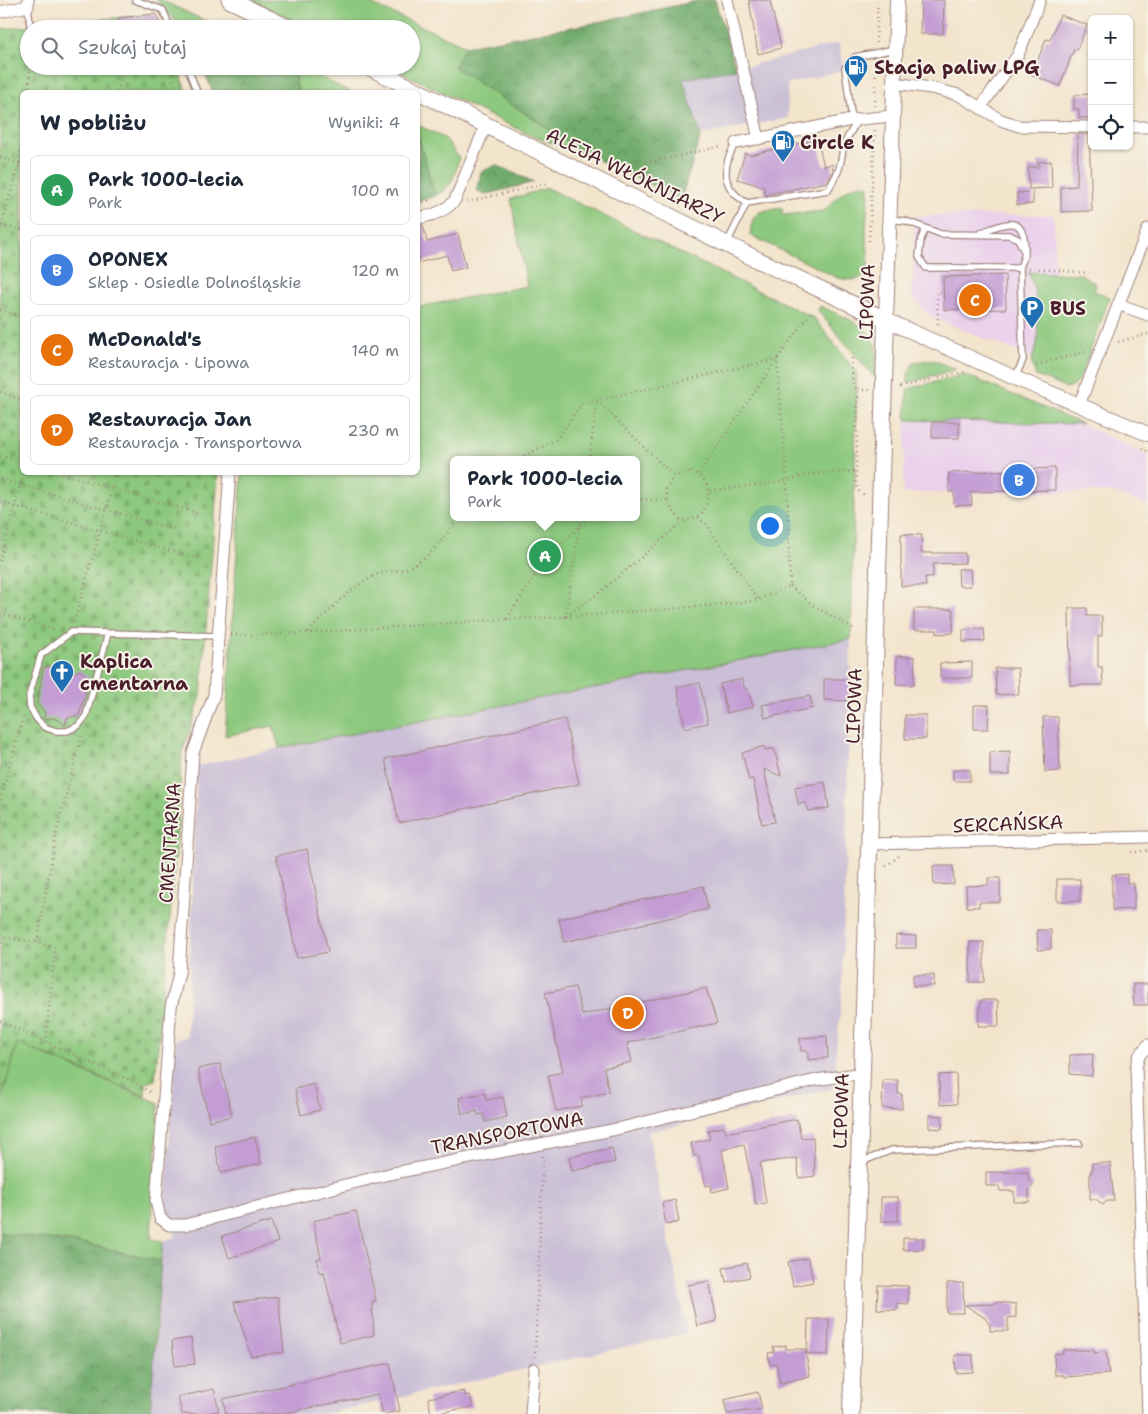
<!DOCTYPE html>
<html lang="pl">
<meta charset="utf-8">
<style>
:root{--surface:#fff;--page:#f6f6f7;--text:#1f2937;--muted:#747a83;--line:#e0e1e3;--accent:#1f6fb2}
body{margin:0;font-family:"Shantell Sans",sans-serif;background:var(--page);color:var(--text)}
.controls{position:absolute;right:15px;top:15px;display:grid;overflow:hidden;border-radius:8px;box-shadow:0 1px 4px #0004}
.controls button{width:45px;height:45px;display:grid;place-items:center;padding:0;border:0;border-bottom:1px solid var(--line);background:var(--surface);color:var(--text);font:25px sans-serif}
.you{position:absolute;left:769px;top:525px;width:18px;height:18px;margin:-12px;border:4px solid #fff;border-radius:50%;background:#1a73e8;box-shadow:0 0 0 8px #1a73e833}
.badge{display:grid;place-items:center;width:32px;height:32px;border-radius:50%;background:var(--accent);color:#fff;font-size:16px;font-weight:700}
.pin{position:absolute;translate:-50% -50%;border:2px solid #fff;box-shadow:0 1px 5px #0006}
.popup{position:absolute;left:450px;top:456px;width:190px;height:65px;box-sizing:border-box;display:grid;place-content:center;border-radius:8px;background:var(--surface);filter:drop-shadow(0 1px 4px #0005);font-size:16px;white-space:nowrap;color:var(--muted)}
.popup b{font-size:19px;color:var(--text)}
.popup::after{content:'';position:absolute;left:50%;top:100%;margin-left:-10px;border:10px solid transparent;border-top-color:var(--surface)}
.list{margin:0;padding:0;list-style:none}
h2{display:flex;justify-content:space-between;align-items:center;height:65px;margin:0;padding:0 20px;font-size:21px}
h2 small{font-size:16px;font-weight:400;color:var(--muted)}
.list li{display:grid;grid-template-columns:32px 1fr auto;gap:15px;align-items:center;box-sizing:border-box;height:70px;margin:0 10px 10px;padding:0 10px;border:1px solid var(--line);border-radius:8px}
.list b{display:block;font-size:19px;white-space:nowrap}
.list p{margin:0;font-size:16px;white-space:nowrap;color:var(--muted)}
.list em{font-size:16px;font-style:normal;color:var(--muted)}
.icon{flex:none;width:28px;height:28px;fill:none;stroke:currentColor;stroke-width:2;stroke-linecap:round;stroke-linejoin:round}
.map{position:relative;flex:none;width:1148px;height:1414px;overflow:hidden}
.search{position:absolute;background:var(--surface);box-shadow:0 1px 4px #0004;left:20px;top:20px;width:400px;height:55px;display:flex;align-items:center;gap:12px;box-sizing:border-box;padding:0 18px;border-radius:28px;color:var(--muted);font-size:19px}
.panel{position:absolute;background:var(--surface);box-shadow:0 1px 4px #0004;left:20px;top:90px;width:400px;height:385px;border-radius:8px}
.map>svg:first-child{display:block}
.built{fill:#ead1ec}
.industrial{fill:#cabfd6}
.green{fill:#8cc87d;stroke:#6b7454;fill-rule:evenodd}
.forest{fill:url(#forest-crowns);stroke:#5e664c}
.cemetery{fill:url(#cemetery-stones);stroke:#6b7454}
.building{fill:#c39dd4}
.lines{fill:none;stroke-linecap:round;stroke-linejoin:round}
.service-casing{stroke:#9e827c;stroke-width:8}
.minor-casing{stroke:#9e827c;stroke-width:13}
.tertiary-casing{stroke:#9e827c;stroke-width:16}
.secondary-casing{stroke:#9e827c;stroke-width:18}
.path{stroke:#9e827c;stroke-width:2.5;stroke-dasharray:1 4;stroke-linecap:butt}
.service{stroke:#fff;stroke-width:5.5}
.minor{stroke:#fff;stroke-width:11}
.tertiary{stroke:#fff;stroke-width:14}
.secondary{stroke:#fff;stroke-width:16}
.labels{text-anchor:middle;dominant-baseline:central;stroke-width:4;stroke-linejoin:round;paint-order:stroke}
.poi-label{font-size:19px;font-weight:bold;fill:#4a1f2b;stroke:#f7f3e8;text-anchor:start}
.street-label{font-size:19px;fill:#4a1f2b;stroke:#f7f3e8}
</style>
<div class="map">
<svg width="1148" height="1414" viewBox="0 0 1148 1414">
<defs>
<pattern id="forest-crowns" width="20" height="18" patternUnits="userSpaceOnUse" patternTransform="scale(1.25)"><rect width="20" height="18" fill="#71ac6c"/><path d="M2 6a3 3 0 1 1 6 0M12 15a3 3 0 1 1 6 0" fill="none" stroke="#5f8b59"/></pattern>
<pattern id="cemetery-stones" width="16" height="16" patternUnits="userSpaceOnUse" patternTransform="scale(1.25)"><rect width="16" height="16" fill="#8cc87d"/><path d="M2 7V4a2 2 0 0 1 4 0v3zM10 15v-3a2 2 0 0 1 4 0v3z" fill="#7aab6c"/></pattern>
</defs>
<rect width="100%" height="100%" fill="#f7f3e8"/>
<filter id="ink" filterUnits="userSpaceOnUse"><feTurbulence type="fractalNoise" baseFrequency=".02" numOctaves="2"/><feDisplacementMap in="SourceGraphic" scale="10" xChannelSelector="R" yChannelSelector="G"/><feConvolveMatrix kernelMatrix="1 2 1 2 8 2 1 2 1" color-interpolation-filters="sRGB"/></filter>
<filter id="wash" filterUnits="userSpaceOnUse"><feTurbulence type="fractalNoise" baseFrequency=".0096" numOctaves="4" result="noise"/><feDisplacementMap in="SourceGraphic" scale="20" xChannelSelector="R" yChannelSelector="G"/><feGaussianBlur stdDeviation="1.12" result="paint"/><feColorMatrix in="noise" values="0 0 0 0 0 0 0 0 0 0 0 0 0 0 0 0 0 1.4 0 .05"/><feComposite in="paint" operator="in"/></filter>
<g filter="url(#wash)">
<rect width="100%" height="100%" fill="#f3e4cc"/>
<!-- built -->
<path class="built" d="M1054,215l2,152 -127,-51 -17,-19 3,-81z
M906,420l176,4 66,32v49l-36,-13 -209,1z"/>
<!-- industrial -->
<path class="industrial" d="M839,43l4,27 -56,14 1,34 -87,17 -18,-57 53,-9z
M851,639l-9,356 -6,56 -1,37 -187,44 39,201 -363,81h-174l13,-173 13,-4 -6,-23 -5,-6 11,-169 11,-2 10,-271 82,-18z"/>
<!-- green -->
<path class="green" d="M156,0h5l61,29h-39z
M251,0h111l104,46 -12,21 136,89 -58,-20 -144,-70h23v-37h-101z
M292,66h5l54,26h-53z
M418,125l28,14 13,19c-4,18 -7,29 -24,38l-17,-60z
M860,184l9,2c-1,15 -2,29 -3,44 0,24 15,58 -28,48l-88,-43c2,-25 9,-24 32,-27v7l42,-4c11,-11 20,-23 36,-27z
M547,188l267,130 43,55 -6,266 -572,109 -6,-22 -48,10 17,-263 176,-1v-165l109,-21 -16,-87zM454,460h182v57h-182z
M1028,272l53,2 15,10 -2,7 16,6 -30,81 -7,8 -7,2 -30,-12c-9,-20 -1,-17 1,-34 2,-19 0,-53 -9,-70z
M820,306c20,10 53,18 56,44 1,9 -1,19 -1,28l-57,-67z
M933,360l23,9 -48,14v-9l6,-12z
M963,375l15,5 104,44 -176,-4 1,-31z
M16,1043l143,60 -8,136 12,2 -2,20 -75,-17 -86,-11v-127z"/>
<!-- forest -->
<path class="forest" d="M702,0h13l21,69 -53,10 18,56 -20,64 -91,-43 -136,-89 12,-21 123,-22z
M202,66h90l6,26h-85z
M418,136l17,60 -17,5z
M496,165l38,17 -50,13 -7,-5 4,-18z
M0,1233l86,11 75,17 -11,153h-150z"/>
<!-- cemetery -->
<path class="cemetery" d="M155,14l6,15h-132v37h148l10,26h-165v380l196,1 -17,223 -19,57 -6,98 -21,229 -9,3 -1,13 -128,-53 -17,63v-1077z"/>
<g id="blocks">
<!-- building -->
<path class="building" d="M749,0h21l11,48 -23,6z
M921,0h23l-1,34h-23z
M156,14l6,15h-16v-3l-27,1 -1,-9z
M1060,15l27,10 -10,25 -3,-1 -14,37 -28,-11 14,-36 4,1z
M1092,94v24h-13v-9h-5v-14z
M1078,134h11l3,77 -31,1v-25l16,-1z
M817,139l7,27 8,-2 1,6 -6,12 -62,13 -1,-8 -27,-8 8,-26 5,2z
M1051,161l1,27 -23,1 -1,-22h11l-1,-5z
M1033,192v12l-16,1v-12z
M418,225h5l4,17 31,-8 8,33 -15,4 -4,-16 -29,8z
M1005,275l1,34 -62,1 -1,-33z
M932,422h27v16h-27z
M1055,468v22l-84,2 1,13 -18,1v-14h-5v-19z
M901,534l21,1 -1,18h44v10l-32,1v13h-8l1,9h-25z
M958,569h12l1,17h-12z
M1069,608h18v8h15v20h-4v31h4l1,18h-33z
M914,609h39v24l-16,1v-4h-23z
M984,629l1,12 -22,1v-12z
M897,656l18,1 -1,28 -18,-1z
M972,662v16h-32v-15z
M56,664l8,7 7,2 9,-3 10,9 -11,36 -12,3 -2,8 -6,-6 -7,-2 -8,1 1,-6 -8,-9 6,-36z
M995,668h23l1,26 -23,1z
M742,679l2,8 4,3 5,17 -26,6 -7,-29z
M824,679h26v22l-26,-1z
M700,683l8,40 -23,5 -8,-41z
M810,696l3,12 -48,10 -3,-13z
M974,705h15l-1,24h-14z
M905,715h21v24h-21z
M1043,717h15l2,54 -15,1z
M565,719l14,65 -180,39 -14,-64z
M764,746l1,4 9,-2 7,28 -17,-7 11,53 -13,2 -9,-45 -4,1 -7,-27z
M1010,751v24h-20v-23z
M953,770h17v11h-17z
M825,782l4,26 -21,3 -2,-8 -8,1 -3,-17z
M307,849l21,103 -31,6 -21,-102z
M933,866h20l1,18 -20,1z
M1127,874v9h7v26l-22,1v-35z
M988,878h12v24h-21v5h-12l-1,-21 22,-1z
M1057,879h23v22h-23z
M703,886l5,23 -144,33 -5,-23z
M1037,930h14v19l-13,1z
M896,935l20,1v12h-20z
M970,942h14v40h-14z
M913,975h21v11h-21z
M1133,984h15v21h-14z
M575,987l7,28 124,-27 11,35 -90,20 5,19 -28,6 5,24 -28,6 1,8 -26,5 -8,-36 15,-3 -18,-79z
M981,1000h17l1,26h-21z
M827,1036l1,22 -20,2v-9h-7l-1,-13z
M1093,1054l-1,22 -22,-2v-19z
M220,1064l12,52 -23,5 -11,-52z
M956,1074l1,30 -17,1 -1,-30z
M883,1080h15v14h4v15l-20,-1z
M314,1084l6,26 -19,5 -6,-26z
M485,1093l1,7 17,-3 4,20 -22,5 -2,-8 -5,1 -1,-4 -15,3 -3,-16z
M929,1115l13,1v13l-13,-1z
M797,1119l4,19 12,-1 2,39 -16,2 -2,-20 -37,5 6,40 -10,2 -12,-61 -22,6 7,38 -17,4 -1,-7 -5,1 -8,-31 -4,1 -3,-13 19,-4 -2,-9 16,-3 2,6z
M255,1137l6,27 -40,9 -6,-27z
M612,1148l3,14 -43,9 -3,-14z
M1092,1163h18l4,38h-7l-4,4 -7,-6h-6v-27h2z
M986,1172h42l1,8 5,5 -5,5v12h-15v-11h-14l-1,-5h-13z
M881,1197h17v24h-17z
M675,1200l4,22 -13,3 -4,-22z
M356,1211l20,90h-4l2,34 -34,8 -16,-71 -4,1 -3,-14 4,-1 -8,-37z
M271,1221l7,21 -49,16 -7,-22z
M903,1238h20v11l-20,1z
M808,1258l5,24 -20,4 -5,-24z
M747,1263l3,14 -24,5 -3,-14z
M709,1281l8,40 -20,5 -9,-41z
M947,1283h16l1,30h-17z
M878,1285l30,1v18l-11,-1v7l-20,-1z
M278,1297l6,55 -33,4 -17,-54z
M996,1302l20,2v13l-8,1v13h-18v-6l-5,-7 -20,-13 29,-1z
M808,1319h21l-1,36 -21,-1z
M191,1338l4,26 -20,2 -3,-25z
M786,1345v4h19l5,27 -30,7 -4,-20 -6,2 -2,-12 6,-1 -1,-5z
M1063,1350h31v3l12,-1 3,22 -45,3v-2h-9l-1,-21 9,-1z
M955,1355h18v17l-17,1z
M390,1363l10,48 -17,3 -5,-20 -98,20h-54l-3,-15z
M214,1389l5,22 -17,3h-20l-4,-17z
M464,1391l1,5 5,-1 3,12 -42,7 -3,-16z
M758,1392l4,17 -35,5 -3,-14z"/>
</g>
</g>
<g filter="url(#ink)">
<use href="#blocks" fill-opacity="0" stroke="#9e827c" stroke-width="1"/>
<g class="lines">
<defs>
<path id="service" d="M135,0l28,10 8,19
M28,6l2,20
M187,66l10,26
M852,120l-7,-52 10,-11 40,-8
M747,203l81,-13c11,-19 12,-20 15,-42 2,-9 11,-20 15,-29
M889,219l17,2 35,13 68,1 9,4 7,14 -5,15h-94l-7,-11 2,-18 4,-9
M982,232c26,-10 43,-18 43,19
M727,243l20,-40c-26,-15 -26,-36 -11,-60
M1015,378l8,-18 -3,-92
M108,633l-22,83 -8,10 -11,5h-11l-12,-4 -8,-9 -6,-11 -1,-11 12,-41 30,-23 147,4
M861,1162l31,-12 187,-7"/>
<path id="minor" d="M727,0l32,139
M0,12l28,-6v-6
M894,83l37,5 28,7 42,25 18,6 73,1
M980,108l38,-53 22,-55
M1129,127h19
M736,143l116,-23 40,-4
M418,218c13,-2 28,-7 37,-18l31,-75
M1118,304l30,11
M1079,405l69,-176
M230,472l-16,223 -21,58 -14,220 -8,34 -15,194 4,17 9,7h16l204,-51 228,-45 199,-49 47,-7
M870,844l278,-7
M531,1414l3,-45
M1148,1414l-12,-347 3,-11 9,-11"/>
<path id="tertiary" d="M897,0l-11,320 129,58 133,56"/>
<path id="secondary" d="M230,0l61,29
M367,66l391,194 128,60 -35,1094"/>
</defs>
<!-- service casing -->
<use href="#service" class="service-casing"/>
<!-- minor casing -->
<use href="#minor" class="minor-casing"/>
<!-- tertiary casing -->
<use href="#tertiary" class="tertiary-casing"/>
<!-- secondary casing -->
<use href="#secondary" class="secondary-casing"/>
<!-- path -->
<path class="path" d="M876,43l2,-43
M167,66l11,26
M29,92l1,-26
M118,92l6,-26
M875,106l1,-45
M0,157l22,8
M621,169l101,-23
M467,202l81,-19
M418,203l13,-3
M1,226l21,4
M0,230l19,-66 3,-25
M869,241l6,-112
M1029,268l60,5
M0,310l22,7
M938,324l-1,-32h6
M1118,342l30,-8
M852,358c0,10 -2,25 6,32l-2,93 3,8 7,5
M1036,365l49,-13
M900,387l65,-15
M858,390h11
M0,392l22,8
M597,401l77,75
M1142,448l6,4
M0,456l22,6
M589,460l8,-59
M57,472l144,42
M691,472c22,7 22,30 7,45l-16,5 -14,-18 -2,-15 8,-13z
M699,474l78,-115 35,-48
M0,479l177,51
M710,491l77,-10 22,-7 47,-3
M636,499l31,1
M0,502l199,57
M698,517l9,8 51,75
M0,561l24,-89
M790,586l24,20 42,24
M0,613l56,17
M566,616l37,-26 79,-68
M565,617l16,-100
M507,619l38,-59 44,-43
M74,622l43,-150
M308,632c21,-21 41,-44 68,-57 10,-5 21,-3 31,-7 23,-9 38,-32 52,-51
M231,635l76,-2 200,-14 58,-2 164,-13 29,-4 32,-14 -3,-105 -10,-122 -196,45 -24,35 -40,21
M0,800l24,-85
M1131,852l17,-1
M886,866l13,-10
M0,937l37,5 18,6 -9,92
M37,942l19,-108 26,-100
M0,948l1,-10
M0,1021l132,60 20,12
M535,1357l8,-202"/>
<!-- service -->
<use href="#service" class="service"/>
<!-- minor -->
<use href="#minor" class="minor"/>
<!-- tertiary -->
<use href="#tertiary" class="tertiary"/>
<!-- secondary -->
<use href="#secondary" class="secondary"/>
</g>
</g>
<!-- icons -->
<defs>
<symbol id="fuel-pin" viewBox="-11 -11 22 30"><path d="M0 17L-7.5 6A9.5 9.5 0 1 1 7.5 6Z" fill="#1f6fb2" stroke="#f7f3e8"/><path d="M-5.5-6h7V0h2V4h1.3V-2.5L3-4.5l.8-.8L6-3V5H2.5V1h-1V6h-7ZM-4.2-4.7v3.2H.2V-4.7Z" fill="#fff"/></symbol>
<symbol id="parking-pin" viewBox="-11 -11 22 30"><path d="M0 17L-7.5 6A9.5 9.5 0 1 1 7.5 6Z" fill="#1f6fb2" stroke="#f7f3e8"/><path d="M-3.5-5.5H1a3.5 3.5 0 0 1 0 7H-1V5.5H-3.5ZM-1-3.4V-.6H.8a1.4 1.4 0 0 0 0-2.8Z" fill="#fff"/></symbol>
<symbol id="church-pin" viewBox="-11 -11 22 30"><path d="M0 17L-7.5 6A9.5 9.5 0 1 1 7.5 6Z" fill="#1f6fb2" stroke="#f7f3e8"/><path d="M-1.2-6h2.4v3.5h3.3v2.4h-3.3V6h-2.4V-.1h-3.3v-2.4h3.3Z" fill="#fff"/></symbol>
</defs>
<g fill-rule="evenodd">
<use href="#fuel-pin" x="842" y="53" width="28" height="38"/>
<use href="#fuel-pin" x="769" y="128" width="28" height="38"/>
<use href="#parking-pin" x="1018" y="294" width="28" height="38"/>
<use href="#church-pin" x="48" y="658" width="28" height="38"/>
</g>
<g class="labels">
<!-- poi labels -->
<g class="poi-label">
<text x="874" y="67">Stacja paliw LPG</text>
<text x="800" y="142">Circle K</text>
<text x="1050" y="308">BUS</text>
<text x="80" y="661">Kaplica<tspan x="80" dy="22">cmentarna</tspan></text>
</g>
<!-- street labels -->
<g class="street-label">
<text transform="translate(635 176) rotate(26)">ALEJA WŁÓKNIARZY</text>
<text transform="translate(867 302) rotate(-88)">LIPOWA</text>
<text transform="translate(854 706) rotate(-88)">LIPOWA</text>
<text transform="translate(1008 824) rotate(-2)">SERCAŃSKA</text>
<text transform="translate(170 843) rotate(-86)">CMENTARNA</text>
<text transform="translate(841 1111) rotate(-88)">LIPOWA</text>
<text transform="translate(507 1133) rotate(-11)">TRANSPORTOWA</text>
</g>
</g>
</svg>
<div class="controls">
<button>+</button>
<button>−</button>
<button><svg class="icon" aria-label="locate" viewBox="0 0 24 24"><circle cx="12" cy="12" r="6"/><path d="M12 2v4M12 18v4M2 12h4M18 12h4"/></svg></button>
</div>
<div class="you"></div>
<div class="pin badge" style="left:545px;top:556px;background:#2e9e5b">A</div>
<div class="popup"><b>Park 1000-lecia</b>Park</div>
<div class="pin badge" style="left:1019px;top:480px;background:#3f7fe0">B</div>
<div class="pin badge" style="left:975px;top:300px;background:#e8710a">C</div>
<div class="pin badge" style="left:628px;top:1013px;background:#e8710a">D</div>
<div class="search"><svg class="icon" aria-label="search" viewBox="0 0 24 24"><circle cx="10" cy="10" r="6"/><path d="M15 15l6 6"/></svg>Szukaj tutaj</div>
<section class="panel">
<h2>W pobliżu<small>Wyniki: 4</small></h2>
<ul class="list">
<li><span class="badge" style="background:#2e9e5b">A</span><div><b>Park 1000-lecia</b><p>Park</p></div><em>100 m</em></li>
<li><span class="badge" style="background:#3f7fe0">B</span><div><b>OPONEX</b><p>Sklep · Osiedle Dolnośląskie</p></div><em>120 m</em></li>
<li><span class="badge" style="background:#e8710a">C</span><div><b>McDonald's</b><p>Restauracja · Lipowa</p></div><em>140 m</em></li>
<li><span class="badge" style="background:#e8710a">D</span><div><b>Restauracja Jan</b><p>Restauracja · Transportowa</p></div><em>230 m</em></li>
</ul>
</section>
</div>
